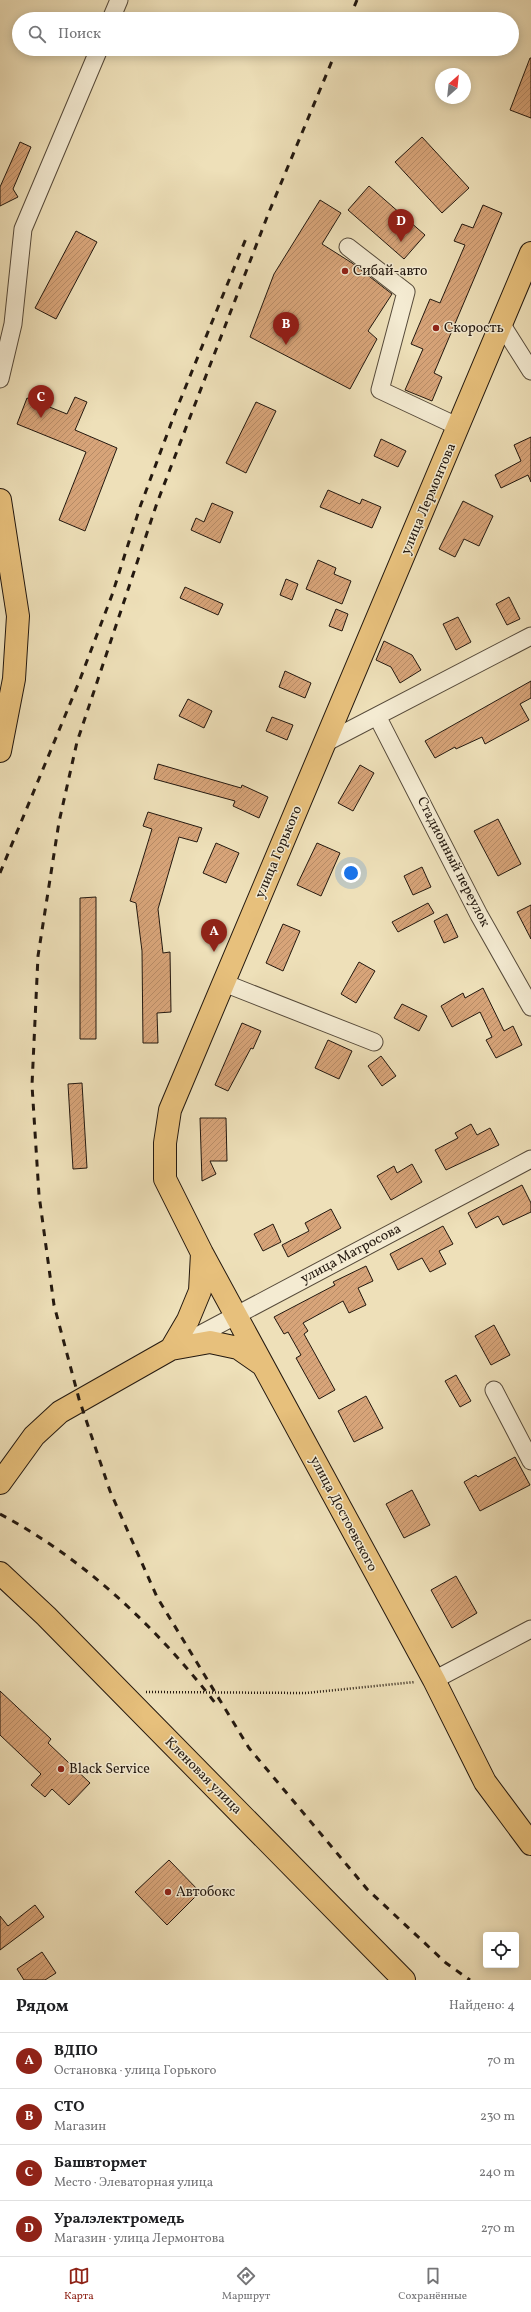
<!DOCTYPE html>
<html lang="ru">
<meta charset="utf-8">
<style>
:root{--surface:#fff;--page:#f2f2f2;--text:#202124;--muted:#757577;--line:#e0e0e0;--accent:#8f2418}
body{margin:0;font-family:Vollkorn,serif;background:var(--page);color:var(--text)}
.controls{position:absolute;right:12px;bottom:12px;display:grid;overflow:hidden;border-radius:4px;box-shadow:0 2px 10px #0003}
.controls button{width:36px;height:36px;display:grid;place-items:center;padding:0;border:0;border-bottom:1px solid var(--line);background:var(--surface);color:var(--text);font:20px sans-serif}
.compass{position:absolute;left:435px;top:68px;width:36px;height:36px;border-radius:50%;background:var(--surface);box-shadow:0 2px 10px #0003;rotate:27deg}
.you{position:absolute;left:351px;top:873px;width:14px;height:14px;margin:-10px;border:3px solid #fff;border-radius:50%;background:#1a73e8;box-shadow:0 0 0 6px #1a73e833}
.badge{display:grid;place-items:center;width:26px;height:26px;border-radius:50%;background:var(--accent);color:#fff;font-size:13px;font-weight:700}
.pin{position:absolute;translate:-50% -33px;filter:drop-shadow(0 1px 2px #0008)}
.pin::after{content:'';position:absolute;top:21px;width:14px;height:12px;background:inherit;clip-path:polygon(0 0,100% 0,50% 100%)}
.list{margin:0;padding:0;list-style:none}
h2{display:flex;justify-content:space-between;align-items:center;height:52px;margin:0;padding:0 16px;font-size:17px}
h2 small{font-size:13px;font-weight:400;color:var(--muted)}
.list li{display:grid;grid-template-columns:26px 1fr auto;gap:12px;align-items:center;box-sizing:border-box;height:56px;padding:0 16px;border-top:1px solid var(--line)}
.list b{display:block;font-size:15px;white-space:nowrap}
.list p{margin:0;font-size:13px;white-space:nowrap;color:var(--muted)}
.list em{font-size:13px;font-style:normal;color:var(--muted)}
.icon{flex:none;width:22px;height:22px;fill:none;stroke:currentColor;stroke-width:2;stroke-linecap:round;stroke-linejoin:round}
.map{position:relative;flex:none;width:531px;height:1980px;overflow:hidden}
.search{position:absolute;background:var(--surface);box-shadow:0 2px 10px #0003;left:12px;right:12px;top:12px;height:44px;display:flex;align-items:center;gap:10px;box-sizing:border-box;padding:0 14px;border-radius:22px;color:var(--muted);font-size:15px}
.sheet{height:276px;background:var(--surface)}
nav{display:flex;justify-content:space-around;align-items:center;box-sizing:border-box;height:56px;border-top:1px solid var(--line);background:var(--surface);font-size:11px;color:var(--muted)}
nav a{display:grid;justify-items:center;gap:2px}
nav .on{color:var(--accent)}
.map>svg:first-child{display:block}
.building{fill:url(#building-hatch);stroke:#23180f}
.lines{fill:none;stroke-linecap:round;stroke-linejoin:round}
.minor-casing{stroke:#564a3a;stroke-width:19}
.major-casing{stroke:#23180f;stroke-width:24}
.path{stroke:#23180f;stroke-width:2.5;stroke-dasharray:1 2;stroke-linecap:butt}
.minor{stroke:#f4ebd2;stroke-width:17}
.major{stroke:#e7c07c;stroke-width:22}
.rail{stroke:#23180f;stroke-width:3;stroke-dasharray:7 7;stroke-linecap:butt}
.poi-dot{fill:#8f2418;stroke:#f4ebd2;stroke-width:1.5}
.labels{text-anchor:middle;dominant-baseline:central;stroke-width:3;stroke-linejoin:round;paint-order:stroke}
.poi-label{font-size:14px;fill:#23180f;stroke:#f4ebd2;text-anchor:start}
.street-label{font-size:14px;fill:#23180f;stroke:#f4ebd2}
</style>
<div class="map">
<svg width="531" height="1980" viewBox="0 0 531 1980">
<defs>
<pattern id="building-hatch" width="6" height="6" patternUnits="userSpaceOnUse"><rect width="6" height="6" fill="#d7a479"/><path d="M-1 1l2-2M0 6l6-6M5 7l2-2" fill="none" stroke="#b88c67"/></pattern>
</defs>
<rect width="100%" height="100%" fill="#eee0b9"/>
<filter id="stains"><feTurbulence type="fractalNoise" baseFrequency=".005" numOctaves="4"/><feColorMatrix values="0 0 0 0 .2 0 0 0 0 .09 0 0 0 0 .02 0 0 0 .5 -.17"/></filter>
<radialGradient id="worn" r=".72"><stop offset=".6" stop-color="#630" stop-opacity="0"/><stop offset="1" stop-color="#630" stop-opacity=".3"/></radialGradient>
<!-- building -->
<path class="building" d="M530,58h1v60l-21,-8z
M422,137l47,51 -27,25 -47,-51z
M20,142l11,5 -18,42 5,8 -18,9v-19z
M369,186l56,49 -21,24 -56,-49z
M320,200l21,13 -19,31 30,19 40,31 -24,37 9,8 -27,50 -100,-52 24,-63z
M483,205l19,8 -68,160 8,4 -10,24 -27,-11 18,-41 -12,-5 19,-45 10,4 25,-58 -11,-4 8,-17 11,4z
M76,231l21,11 -41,77 -21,-11z
M75,397l12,5 -12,28 42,18 -32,83 -26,-11 27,-68 -69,-28 10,-26 40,16z
M256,402l20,9 -30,62 -20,-10z
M531,437v45l-3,-7 -27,13 -6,-13 26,-14 -7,-16z
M381,439l25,12 -8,16 -24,-11z
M328,490l32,14 2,-5 19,8 -9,21 -52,-21z
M463,501l30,15 -14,30 -15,-7 -9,18 -16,-8z
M212,503l21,9 -13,31 -29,-13 5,-12 8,4z
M318,560l18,8 -2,6 17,7 -9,23 -36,-15z
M286,579l12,5 -6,16 -12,-5z
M185,587l38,17 -5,11 -38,-17z
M509,597l11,22 -13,6 -11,-21z
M336,609l12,5 -6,17 -13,-5z
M458,617l13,25 -15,8 -13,-26z
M384,641l28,14 9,15 -21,13 -9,-16 -15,-7z
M285,671l26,12 -6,15 -26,-11z
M531,681v17l-11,6 9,16 -44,24 -3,-7 -26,12 -1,-2 -20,11 -10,-17z
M188,699l24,12 -8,17 -25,-12z
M272,717l21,8 -6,15 -21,-9z
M158,764l83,24 1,-3 26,12 -9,21 -26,-12 2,-5 -81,-22z
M360,765l14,8 -21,38 -15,-8z
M148,812l54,16 -5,14 -18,-5 -21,72 5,44 7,-1 1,60 -14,1 1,30h-15l-1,-92 -6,-48 -6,-2 22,-72 -9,-3z
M498,819l23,45 -23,12 -24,-45z
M216,843l23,10 -13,30 -23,-10z
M317,843l23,10 -19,43 -24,-11z
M422,867l9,20 -18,8 -9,-19z
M96,897v142h-16v-141z
M428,903l6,10 -36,19 -6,-10z
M531,905v34l-14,-27z
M447,914l11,23 -14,6 -10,-22z
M283,924l17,7 -17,40 -17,-8z
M359,962l16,9 -19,32 -15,-9z
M483,988l21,43 9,-5 9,19 -26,13 -10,-18 6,-3 -12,-25 -28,15 -11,-21 22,-13 2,5z
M402,1004l25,12 -8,15 -25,-13z
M242,1023l19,8 -8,18 -2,-1 -23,43 -13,-6z
M328,1040l24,11 -13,28 -24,-11z
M381,1056l15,20 -14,10 -14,-20z
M82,1083l5,85 -14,1 -5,-85z
M200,1118h26l1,43h-17l6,13 -14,7z
M471,1124l6,11 13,-7 9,17 -53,25 -11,-20 23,-12 -3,-5z
M412,1164l10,18 -31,18 -14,-24 17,-10 3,7z
M522,1185l9,18v9l-28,13 -5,-9 -22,12 -8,-15z
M331,1209l10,19 -53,29 -6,-12 27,-14 -4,-8z
M273,1224l8,18 -18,9 -9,-17z
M443,1226l10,18 -14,7 7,13 -16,8 -8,-14 -24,12 -8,-16z
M366,1266l7,15 -15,7 8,17 -17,8 -6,-12 -40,22 5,8 -4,3 31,56 -16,9 -23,-41 5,-3 -13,-23 -4,2 -10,-17 61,-32 -2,-3z
M494,1325l16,30 -19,10 -16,-29z
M456,1375l15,26 -11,6 -15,-26z
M366,1396l17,32 -29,14 -16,-31z
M515,1457l15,28 -50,26 -16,-29 12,-7 2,2z
M412,1490l18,35 -26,13 -18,-34z
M456,1576l21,37 -25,15 -21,-38z
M0,1691l51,48 -3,4 42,40 -21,22 -17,-16 -7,8 -14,-12 10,-11 -41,-39z
M169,1860l31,32 -33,33 -32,-33z
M35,1905l9,12 -44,33v-34l8,10z
M42,1952l14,21 -11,7h-21l-7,-11z"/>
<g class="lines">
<defs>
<path id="minor" d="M111,19l8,-19
M348,247l58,45 -26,98 79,37
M502,325l29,46
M0,379l13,-55 10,-95 76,-180
M377,716l102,199 52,92
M325,743l206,-107
M224,983l150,59
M184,1343l347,-184
M494,1390l37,71
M434,1680l97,-51"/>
<path id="major" d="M531,253l-361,857 -5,33v36l37,74 232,427 51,102 46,62
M0,500l18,116 -4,63 -14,72
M171,1349l17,-29 12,-29 2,-38
M0,1483l34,-47 26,-24 111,-63 39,-7 28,6 23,16
M0,1573l46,43 358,364"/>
</defs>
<!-- minor casing -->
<use href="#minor" class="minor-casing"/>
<!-- major casing -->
<use href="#major" class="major-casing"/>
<!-- path -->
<path class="path" d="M146,1692l160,1 109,-11"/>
<!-- minor -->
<use href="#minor" class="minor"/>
<!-- major -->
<use href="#major" class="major"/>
<!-- rail -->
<path class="rail" d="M349,19l8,-19
M337,49l-68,163 -112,291 -80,239 -18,80 -21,134 -6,129 7,110 15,110 25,94 31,92 47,106 92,151 118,141 79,74 24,17
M0,873l79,-191 33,-87 28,-88 35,-94 72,-177
M0,1514c85,45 158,115 216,190"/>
</g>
<!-- markers -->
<g class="poi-dot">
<circle cx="345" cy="271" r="4"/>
<circle cx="436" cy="328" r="4"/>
<circle cx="61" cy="1769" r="4"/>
<circle cx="168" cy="1892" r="4"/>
</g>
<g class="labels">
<!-- poi labels -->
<g class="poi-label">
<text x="353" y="271">Сибай-авто</text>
<text x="444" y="328">Скорость</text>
<text x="69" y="1769">Black Service</text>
<text x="176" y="1892">Автобокс</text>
</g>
<!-- street labels -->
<g class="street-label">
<text transform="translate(429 499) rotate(-67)">улица Лермонтова</text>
<text transform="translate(279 852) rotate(-67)">улица Горького</text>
<text transform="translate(453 862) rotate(63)">Стадионный переулок</text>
<text transform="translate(351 1254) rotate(-28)">улица Матросова</text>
<text transform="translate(343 1514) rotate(62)">улица Достоевского</text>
<text transform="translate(203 1776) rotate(45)">Кленовая улица</text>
</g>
</g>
<rect width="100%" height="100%" filter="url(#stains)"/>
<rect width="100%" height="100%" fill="url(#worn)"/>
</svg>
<div class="controls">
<button><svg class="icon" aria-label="locate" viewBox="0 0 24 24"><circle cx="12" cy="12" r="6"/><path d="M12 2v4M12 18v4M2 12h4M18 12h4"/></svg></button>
</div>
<svg class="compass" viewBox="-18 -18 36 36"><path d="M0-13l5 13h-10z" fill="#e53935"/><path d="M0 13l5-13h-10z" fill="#757577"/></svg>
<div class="you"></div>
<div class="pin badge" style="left:214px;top:952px">A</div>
<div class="pin badge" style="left:286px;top:345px">B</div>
<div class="pin badge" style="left:41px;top:418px">C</div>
<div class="pin badge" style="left:401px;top:242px">D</div>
<div class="search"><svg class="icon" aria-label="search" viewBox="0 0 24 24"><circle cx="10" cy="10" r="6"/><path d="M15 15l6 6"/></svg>Поиск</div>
</div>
<section class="sheet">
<h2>Рядом<small>Найдено: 4</small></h2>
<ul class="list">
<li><span class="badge">A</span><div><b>ВДПО</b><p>Остановка · улица Горького</p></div><em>70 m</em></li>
<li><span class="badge">B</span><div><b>СТО</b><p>Магазин</p></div><em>230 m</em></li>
<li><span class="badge">C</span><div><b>Башвтормет</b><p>Место · Элеваторная улица</p></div><em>240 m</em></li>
<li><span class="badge">D</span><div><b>Уралэлектромедь</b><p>Магазин · улица Лермонтова</p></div><em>270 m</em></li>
</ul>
</section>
<nav>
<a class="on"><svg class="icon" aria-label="map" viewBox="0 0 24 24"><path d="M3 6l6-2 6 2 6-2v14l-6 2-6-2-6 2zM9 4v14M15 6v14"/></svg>Карта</a>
<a><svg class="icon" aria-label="directions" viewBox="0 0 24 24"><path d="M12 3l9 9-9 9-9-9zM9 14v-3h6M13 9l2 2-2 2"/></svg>Маршрут</a>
<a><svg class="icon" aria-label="saved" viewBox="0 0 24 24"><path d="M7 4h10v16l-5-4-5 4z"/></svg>Сохранённые</a>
</nav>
